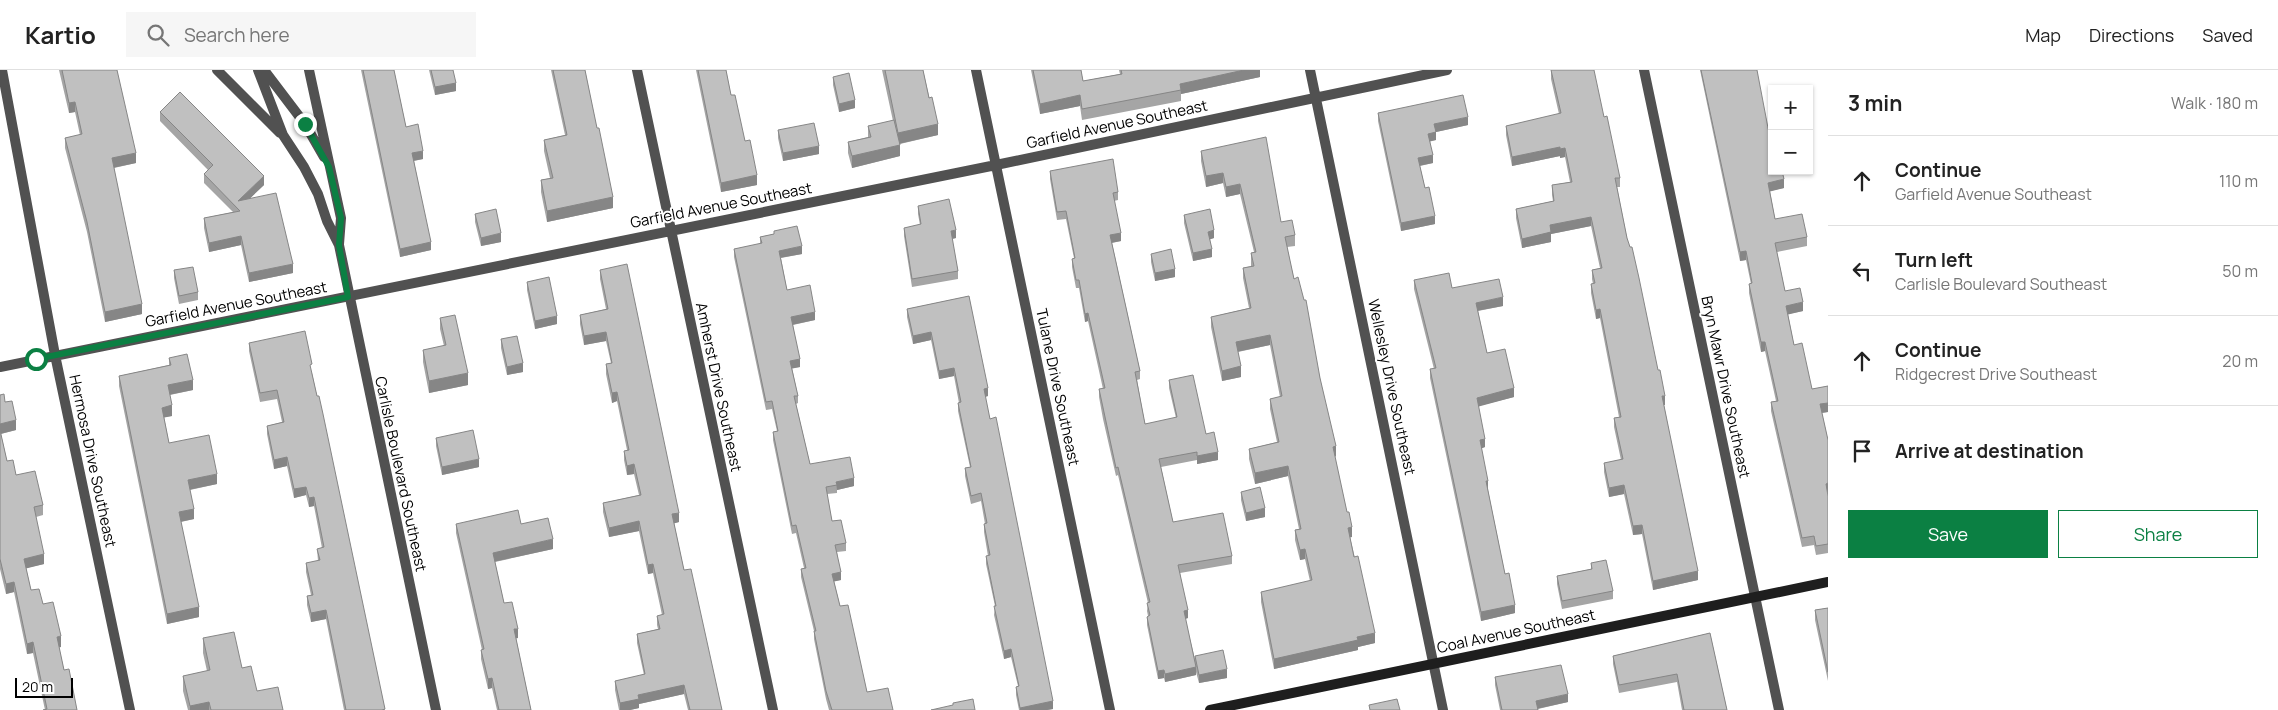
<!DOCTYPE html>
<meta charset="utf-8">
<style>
:root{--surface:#fff;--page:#f6f6f6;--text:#222;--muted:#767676;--line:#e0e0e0;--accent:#0b8043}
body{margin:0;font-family:Manrope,sans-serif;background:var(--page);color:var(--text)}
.controls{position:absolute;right:15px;top:15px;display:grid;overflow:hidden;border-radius:0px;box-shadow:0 1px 4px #0004}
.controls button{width:45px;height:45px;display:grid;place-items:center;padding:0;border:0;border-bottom:1px solid var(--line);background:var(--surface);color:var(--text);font:25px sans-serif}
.scale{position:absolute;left:15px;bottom:12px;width:58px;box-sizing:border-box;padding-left:5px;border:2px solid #000;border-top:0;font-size:14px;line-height:18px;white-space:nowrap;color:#000;-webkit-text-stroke:4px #fff;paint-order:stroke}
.stop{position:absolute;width:15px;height:15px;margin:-11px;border:4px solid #0b8043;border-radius:50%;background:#fff}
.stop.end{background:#0b8043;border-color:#fff;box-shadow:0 1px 5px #0008}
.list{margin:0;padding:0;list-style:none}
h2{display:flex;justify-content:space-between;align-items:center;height:65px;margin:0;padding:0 20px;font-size:21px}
h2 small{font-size:16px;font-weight:400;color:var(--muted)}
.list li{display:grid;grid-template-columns:32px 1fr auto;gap:15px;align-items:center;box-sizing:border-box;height:90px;padding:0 20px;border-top:1px solid var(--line)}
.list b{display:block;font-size:19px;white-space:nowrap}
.list p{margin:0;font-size:16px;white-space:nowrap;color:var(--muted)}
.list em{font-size:16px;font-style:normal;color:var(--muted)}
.actions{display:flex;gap:10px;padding:15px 20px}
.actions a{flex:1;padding:11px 0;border:1px solid var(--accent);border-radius:0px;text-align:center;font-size:18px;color:var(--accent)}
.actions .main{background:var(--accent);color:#fff}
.icon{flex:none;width:28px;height:28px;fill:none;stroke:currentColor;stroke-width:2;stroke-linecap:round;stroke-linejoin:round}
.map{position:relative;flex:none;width:1828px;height:640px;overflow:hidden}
header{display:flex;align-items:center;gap:30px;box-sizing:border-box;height:70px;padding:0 25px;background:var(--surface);border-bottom:1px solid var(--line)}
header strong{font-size:24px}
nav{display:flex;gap:28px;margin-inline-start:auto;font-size:18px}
.search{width:350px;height:45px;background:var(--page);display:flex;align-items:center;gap:12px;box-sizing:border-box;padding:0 18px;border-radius:0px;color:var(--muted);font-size:19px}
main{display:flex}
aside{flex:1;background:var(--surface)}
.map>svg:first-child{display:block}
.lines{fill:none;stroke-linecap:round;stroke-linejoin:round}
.minor{stroke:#515151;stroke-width:10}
.tertiary{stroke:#515151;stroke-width:10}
.secondary{stroke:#1e1e1e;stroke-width:10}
.wall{fill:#a5a5a5}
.shaded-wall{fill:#868686}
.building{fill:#c0c0c0;stroke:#868686}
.route{stroke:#0b8043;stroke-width:6}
.labels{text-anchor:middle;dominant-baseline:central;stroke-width:4;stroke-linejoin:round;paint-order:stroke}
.street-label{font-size:15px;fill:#000;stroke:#fff}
</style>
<header>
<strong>Kartio</strong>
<div class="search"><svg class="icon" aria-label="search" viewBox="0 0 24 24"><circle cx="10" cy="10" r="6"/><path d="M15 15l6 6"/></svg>Search here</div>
<nav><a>Map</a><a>Directions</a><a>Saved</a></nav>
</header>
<main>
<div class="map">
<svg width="1828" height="640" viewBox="0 0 1828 640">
<rect width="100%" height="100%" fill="#fff"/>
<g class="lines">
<!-- minor -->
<path class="minor" d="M2,0l53,285 75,355
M637,0l136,640
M976,0l134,640
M1310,0l133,640
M1644,0l135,640
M0,297l996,-202 451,-95"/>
<!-- tertiary -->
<path class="tertiary" d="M217,0l63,63
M258,0l25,65 21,32 14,27 9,27 12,24 97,465
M264,0l41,54 19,33
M309,0l32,148 -2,26"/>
<!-- secondary -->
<path class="secondary" d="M1210,640l618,-128"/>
</g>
<!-- wall -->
<path class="wall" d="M59,0h58l19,93 -22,5 28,146 -37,8 -18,-90 -22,-84v-10l15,-3 -5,-23 -6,1z
M361,0h33l12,57 17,32 -9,2 17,89 -31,7z
M429,0h24l3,21 -21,4z
M551,0h34l28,138 -66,14 -6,-30v-12l9,-2 -6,-27v-11l21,-5z
M696,0h30l5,25 14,46 12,44 -36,7z
M882,0h41l15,65 -38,9v12l-48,12 -4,-15v-11l20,-5v-11l25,-5z
M1031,0h50l2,11 37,-7 -1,-4h141v7l-79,17v7l-99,19 -2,-14 -40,8z
M1551,0l53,47 16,61v9h-3l10,51 38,167h-1l34,175 -45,10 -11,-56 -9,1 -9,-41 -15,3 -5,-25v-9l17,-3 -7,-33v-9l5,-1 -19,-99 -4,1 -5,-26v-9h2l-1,-5v-9l8,-2 -9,-42 -40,8v8l-29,6 -6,-30v-9l37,-8 -1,-6v-10l18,-3 -5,-25 -5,1v-2l-48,10 -6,-31v-9l53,-12 -8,-35z
M1700,0h57l15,101 12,17 -14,3 5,28 32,18v9l-30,6 8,39 18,20 -15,3 6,31 18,44 16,-3v26l-6,1 6,27v52l-1,1 1,3v57l-12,2 -2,-10 -12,2 -31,-136v-9l5,-1 -11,-50 -4,1 -12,-59v-9h2l-5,-24 -6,1z
M833,7l22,31 -16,4 -6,-27z
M160,42l104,73 -14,13 43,75 -44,9 -8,-37 -32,7 -5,-24v-10l29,-6 -29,-29v-9l4,-4 -48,-49z
M1378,43l90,12 -32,7v8l-6,1 3,22 -13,3 5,22 10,36 -34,7 -23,-110z
M778,60l41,24 -36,7 -5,-23z
M1201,81l94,84v11l-8,1 7,32 26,99 16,78 -1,1 17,80h-2l25,106 -17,4v3l-84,19 -13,-67v-10l49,-11 -5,-22 -5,1 -5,-20v-10l4,-1 -11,-53 -33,8 -6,-25v-10l28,-7 -7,-33v-10l10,-2 -10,-52 -32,7 3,25 -19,4 -11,-54v-10l38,-9 -6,-30v-10l8,-2v-13l3,-1 -14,-58 -14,3 -3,-14 -17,4 -5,-26z
M1050,101l68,21v8l-4,1 7,40 -9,2 28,128v8l-3,1 8,44 31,-6 -7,-30v-8l37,54 12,26 -21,4v-4l-36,7 12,55 59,34v8l-52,9 8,45 -3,1 10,40v-3l32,22 -28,5 -3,-11v3l-31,7 -1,-4 -6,1 -11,-54v-8l1,-1 -1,-5 1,-8 -30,-128 -2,1 -13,-57 -4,-22v-8h4l-15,-68 -3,1 -6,-34h-3l-4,-21v-8l2,-1 -8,-39 -9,1 -7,-41z
M918,136l38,32 -4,1 6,32v8l-46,8 -8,-51v-8l16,-3 -2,-11z
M475,144l26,28 -20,4 -6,-24z
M1184,145l30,23 -4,1 2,18 -19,4 -9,-38z
M774,161l28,23 -21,4 6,32 28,30 -22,5 7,42 -8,1 6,28v7l-2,1 14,60 44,22 -17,4v3l-10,1 5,27 14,22v8l-9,1 4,28 -7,1 6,25 27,86 26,18h-64l-3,-11 -12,-60v-8l-13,-54v-8l3,-1 -8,-35 -4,1 -19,-94v-8l4,-1 -5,-22 -6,1 -32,-153v-8l26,-5v-7l14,-3z
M1151,184l24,23 -20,4 -4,-19z
M174,200l24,22v8l-19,4 -5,-26z
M600,200l79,252 -5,1 10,47 38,140h-34l-4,-16 -45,10v4l-9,2h-11l-4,-20v-9l29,-6 -7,-32v-9l21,-5 -1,-4v-9l5,-1 -9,-42 -5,1 -9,-43 -30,6 -6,-25v-9l36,-8 -5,-21 -7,1 -3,-15v-9l3,-1 -10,-49 -5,2 -6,-29v-10l5,-1 -5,-22 -22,4 -4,-21v-9l26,-6 -6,-30z
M1414,210l38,8 51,18 -25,5 9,42 27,44 -36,9 7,41 -4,1 7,42 17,84 10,39 -34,8 -51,-243v-9h4l-20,-80z
M527,212l30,42 -22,5 -8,-39z
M969,226l19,100 -3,1 68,312 -6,1h-28l-3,-15v-8l2,-1 -7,-29 -7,2 -10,-44 1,-9 -9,-42v-8h2l-4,-24v-8h1l-4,-23 -10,3 -6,-28v-8l5,-1 -12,-56v-8h1l-5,-27 -15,3 -8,-39 -18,4 -6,-27v-8z
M440,248l28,67 -39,8 -6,-31v-12l21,-4 -4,-17z
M501,269l22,33 -16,3 -6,-27z
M249,273l63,30 73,337h-41l-18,-91 -15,3 -4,-17v-9l4,-1 -5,-23v-9l12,-2 -1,-12 5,-1 -8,-42 -5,1 -3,-12 -12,3 -7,-32 -13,3 -7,-35v-8l15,-4 -5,-23 -17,3 -11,-51z
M169,288l24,32 -23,5 2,21 -8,1 5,26 48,41 -27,6 4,29 -13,3 18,95 -32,7 -48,-238v-10l50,-11z
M0,325l5,7 11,28 -15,4 6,27 9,14 27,30v10l-7,2 8,47 -18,4 5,22 12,14 18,43h-2l5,23 13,40h-32l-12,-57 -6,1 -13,-62 -8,2 -6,-25z
M436,368l43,29 -37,8 -6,-29z
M1241,422l24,25 -19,4 -5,-21z
M456,454h65l32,25 -58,13 9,41 14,35h-2l15,72h-34l-5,-22 -4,1 -7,-30v-9h1l-26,-117z
M1591,493l22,28v8l-51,10 -5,-25v-8l34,-7z
M1828,538v73l-13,-61v-10z
M1710,563l17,77h-45l-5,-28 -58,11 -6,-29v-8z
M203,568l39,30 15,23 26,19h-95l-5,-19v-15l24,-5 -4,-18z
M1495,607l73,25 -30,7v1h-38l-5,-25z"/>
<!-- shaded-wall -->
<path class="shaded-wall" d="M1244,0h16v7l-79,17 -1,-10z
M456,13v8l-21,4v-8z
M1080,25v11l-40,8v-10z
M855,30v8l-16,4v-8z
M75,32v10l-6,1v-10z
M1468,47v8l-32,7v8l-8,2v-8l6,-10z
M938,54v11l-40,9v-11z
M900,75v11l-48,12v-12z
M819,76v8l-36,7v-8z
M1560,77v9l-48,10v-9z
M1565,78v9l-5,1v-9z
M423,81v8l-11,2v-8z
M136,83v10l-24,5v-10z
M1433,85v8l-15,3v-8z
M1223,103v10l-17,4v-11z
M757,105v10l-36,7v-9z
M264,106v9l-26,25v-9z
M1784,109v9l-16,4v-9z
M1240,114v10l-14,3v-10z
M613,127v11l-66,14v-11z
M1435,146v8l-34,7v-8z
M1591,147v9l-40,8v8l-29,6v-9l28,-14z
M956,160v8l-5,1v-8z
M1214,160v8l-6,2v-8z
M501,163v9l-20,4v-8z
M1121,163v8l-11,2v-8z
M241,166v9l-32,7v-9z
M431,172v8l-31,7v-8z
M802,176v8l-23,4v-7z
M1212,179v8l-19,4v-8z
M1746,181v9l-6,1v-9z
M293,194v9l-44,9v-9z
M1175,199v8l-20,4v-8z
M1503,227v9l-27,5v-8z
M1803,232v9l-17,4v-9z
M142,234v10l-37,8v-10z
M1600,239v9l-4,1v-9z
M815,242v8l-24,5v-8z
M1088,243v8l-3,1v-8z
M557,246v8l-22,5v-8z
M606,262v9l-22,4v-9z
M931,262v8l-18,4v-8z
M1270,265v10l-34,7v-10z
M1761,272h4v9l-4,1z
M800,289v8l-10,2v-8z
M523,293v9l-16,3v-8z
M1241,296v11l-19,4v-10z
M954,298v8l-15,3v-8z
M468,303v12l-39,8v-12z
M193,310v10l-25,5v-10z
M988,318v8l-4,1v-8z
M1514,318v9l-37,10v-9z
M617,322v9l-5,2v-10z
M1662,326h3v9h-3z
M1828,333v9l-8,1v-9z
M172,335v11l-10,2v-10z
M16,350v10l-16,4v-10z
M1485,369v8l-5,2v-9z
M1336,376v10l-3,1v-10z
M1218,382v8l-21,4v-8z
M287,387v9l-13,3v-9z
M479,389v8l-37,8v-8z
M634,394v10l-7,1v-9z
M1288,396v10l-33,8v-11z
M217,404v10l-29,6v-10z
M854,408v8l-17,4 -1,-8z
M1486,411h2v9h-2z
M1828,413v9l-2,1v-9z
M1624,415v9l-15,3v-9z
M306,417v8l-12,3v-9z
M314,427v9l-5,1v-9z
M1265,438v9l-19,4v-8z
M194,439v10l-15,3v-10z
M679,443v9l-7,2v-10z
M639,451v10l-30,6v-9z
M1642,455v9l-9,1v-9z
M1352,457v10l-4,1v-10z
M553,469v10l-60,13v-9z
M1305,479v10l-5,1v-10z
M44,484v10l-20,5v-10z
M653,494v9l-5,1v-9z
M1698,501v9l-45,10v-9z
M841,502v8l-9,2v-8z
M14,512v10l-8,2v-10z
M1515,535v8l-34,8v-9z
M199,537v10l-32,7v-10z
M326,540v9l-15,3v-9z
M1188,540v8l-4,1v-8z
M514,559h4v9l-4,1z
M1375,563v10l-17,4v3l-84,19v-10l83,-22z
M61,566v11l-4,1v-11z
M33,572v11l-6,1v-10z
M1011,579v8l-7,2v-8z
M1196,597v8l-31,7v-8z
M1227,599v9l-28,5v-8z
M1164,600v8l-6,1v-8z
M492,608v10l-4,1v-10z
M684,615v9l-45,10v4l-9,2h-10v-7l18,-8z
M1568,624v8l-32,7v-8z
M1053,631v8l-6,1h-27v-2z
M209,632v8h-19v-4z"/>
<!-- building -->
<path class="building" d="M62,0h55l19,83 -24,5 30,146 -37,8 -18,-90 -22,-84 17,-4 -7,-32 -6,1z
M363,0h31l12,57 12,-3 5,27 -11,2 19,89 -31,7z
M431,0h22l3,13 -21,4z
M553,0h32l12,58h2l14,69 -66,14 -6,-31 12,-2 -9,-38 23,-5z
M698,0h28l5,25h4l10,46 5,-1 7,35 -36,8z
M885,0h38l6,28 3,-1 6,27 -40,9z
M1033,0h48l2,11 39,-7 -1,-4h123l-64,14 1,6 -99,19 -2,-14 -40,9z
M1551,0h43l10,47 3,-1 13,62h-5l12,60 3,9h2l7,31 19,92h2l5,26h-3l36,175 -45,10 -11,-56 -9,1 -9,-41 -15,3 -5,-25 19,-4 -9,-41 7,-1 -21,-108 -4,1 -5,-26 4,-1 -3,-13 10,-2 -11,-51 -41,8 1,7 -29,7 -6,-30 38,-8 -2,-16 20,-3 -7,-34 -5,1v-2l-48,10 -6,-31 55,-13z
M1701,0h56l15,79v22h10l2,8 -16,4 7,36 27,-5 5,23 -32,6 10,48 15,-3 3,14 -17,4 8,39 8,-2 10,46 16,-3v17l-8,1 8,36v43l-2,1 2,12v48l-12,2 -2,-10 -12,2 -31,-136 7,-1 -13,-59h-4l-12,-58 3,-1 -6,-32 -6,1z
M849,3l6,27 -16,4 -6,-27z
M180,22l84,84 -26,25 38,-8 17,71 -44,9 -8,-37 -32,7 -5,-25 36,-7 -36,-37 9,-9 -53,-53z
M1463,25l5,22 -34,7 2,8 -8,2 5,21 -15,3 7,30 4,-1 6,29 -34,7 -23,-110z
M894,50l6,25 -48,11 -4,-14 23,-5 -3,-11z
M814,53l5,23 -36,7 -5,-23z
M1266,67l15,85 11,-2 3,15 -10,2 9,42 4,-2 6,23h2l14,78 16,68 -3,1 14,65h2l3,15 -4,1 6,29 4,-1 17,77 -18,4 1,3 -84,19 -13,-67 51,-12 -7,-31 -5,1 -5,-20 6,-1 -13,-63 -33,7 -6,-24 30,-7 -9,-43 12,-3 -12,-61 -34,7 5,24 -19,5 -11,-54 40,-9 -8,-40 11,-2 -3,-13 5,-1 -16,-68 -14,3 -3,-14 -17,3 -5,-25z
M1113,89l5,33 -5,1 8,40 -11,2 30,136 -5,1 10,52 32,-7 -8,-37 24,-5 13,59 8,-2 4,20 -21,4v-4l-38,7 14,63 50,-9 9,43 -54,9 10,45 -4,1 12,56 -31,7 -1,-4 -6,1 -11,-54 3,-2 -3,-12 3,-1 -32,-135 -2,1 -17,-79 6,-1 -17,-75 -3,1 -6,-34h-3l-4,-21 3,-1 -9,-47 -9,1 -7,-41z
M949,129l7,31 -5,1 7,40 -46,8 -8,-51 17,-4 -3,-18z
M496,139l5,24 -20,5 -6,-24z
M1210,139l4,21 -6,2 4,17 -19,4 -9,-38z
M797,156l5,20 -23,5 8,39 23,-5 5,27 -24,5 9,42 -10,2 8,35h-4l16,68 40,-7 4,21 -18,4 1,3 -11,2 6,34 9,-1 5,23 -11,2 6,27 -9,2 8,32 8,-1 19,87 21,-4 5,22h-61l-6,-19 -12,-60h2l-15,-62 5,-1 -10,-43 -4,1 -19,-94 5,-1 -6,-30 -6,1 -32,-153 28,-6 -2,-6 14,-3v-3z
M1171,179l4,20 -20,4 -4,-19z
M627,194l52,249 -7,1 12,56 7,-1 31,141h-32l-6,-25 -46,10 1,4 -19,4 -5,-22 30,-7 -8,-40 23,-5 -3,-13 7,-2 -11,-50 -5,1 -9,-44 -30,7 -6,-25 38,-8 -7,-31 -7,2 -3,-15 5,-1 -12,-58 -5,1 -6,-29 6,-1 -6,-31 -22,4 -4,-21 28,-6 -8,-39z
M193,197l5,25 -19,4 -5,-26z
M1449,203l3,15 47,-9 4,18 -27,6 11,50 18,-4 9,39 -37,10 8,41 -5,1 8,41h-2l19,93 4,-1 6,32 -34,7 -51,-243 6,-1 -22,-88z
M549,207l8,39 -22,5 -8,-39z
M969,226l19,92 -4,1 6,30 6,-2 57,284 -33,7 -4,-21 3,-1 -8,-37 -7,2 -10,-45h2l-10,-50 4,-1 -6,-31 3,-1 -6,-30 -10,3 -6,-28 6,-1 -13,-64 3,-1 -7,-34 -15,3 -8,-39 -18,4 -6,-27z
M455,245l13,58 -39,8 -6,-31 23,-5 -6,-27z
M305,261l7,33 -2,1 7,31h2l4,18 62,295 -3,1h-36l-6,-31 -14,-69 -15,3 -4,-17 6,-1 -7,-32 14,-3 -3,-11 7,-2 -10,-50 -5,1 -3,-11 -12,2 -7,-32 -13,3 -7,-34 17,-4 -7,-32 -17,3 -11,-50z
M517,266l6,27 -16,4 -6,-28z
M187,284l6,26 -25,5 4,20 -10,3 7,35 40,-8 8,39 -29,6 6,29 -15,3 20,95 -32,7 -48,-238 52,-11 -2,-7z
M4,324l1,8 7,-1 4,19 -16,4v-29z
M0,360l7,31 6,-1 3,15 19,-4 8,34 -9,2 10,47 -20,5 7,31 8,-1 4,15 10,-2 8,34 -4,1 7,33 5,-1 8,41h-34l4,-1 -14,-67 -6,2 -13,-62 -8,2 -6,-25z
M473,360l6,29 -37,8 -6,-29z
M1260,417l5,21 -19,5 -5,-21z
M518,440l3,14 27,-6 5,21 -60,14 11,50 8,-1 6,27h-4l17,81h-32l-7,-32 -4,1 -7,-29 3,-1 -28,-125z
M1606,490l7,31 -51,10 -5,-25 35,-7 -1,-6z
M1828,538v64l-13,-62z
M234,562l8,36 9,-2 6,25 21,-4 5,23h-72l-2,-8 -19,4 -7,-30 27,-6 -7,-32z
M1710,563l17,77h-43l-7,-36 -58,11 -6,-29z
M1223,580l4,19 -28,6 -4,-19z
M1561,595l7,29 -32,7 2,9h-36l-7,-33z
M973,629l2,11h-44l22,-5v-2z
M1397,629l3,11h-30l-1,-5z"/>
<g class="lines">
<!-- route -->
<path class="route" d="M36,289l312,-62 -9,-52 2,-27 -12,-51 -24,-43"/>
</g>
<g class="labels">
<!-- street labels -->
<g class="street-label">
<text transform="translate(1117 54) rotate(-12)">Garfield Avenue Southeast</text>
<text transform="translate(721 135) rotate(-11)">Garfield Avenue Southeast</text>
<text transform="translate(236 234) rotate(-11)">Garfield Avenue Southeast</text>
<text transform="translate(719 317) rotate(78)">Amherst Drive Southeast</text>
<text transform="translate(1058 317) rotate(78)">Tulane Drive Southeast</text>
<text transform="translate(1392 317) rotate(78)">Wellesley Drive Southeast</text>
<text transform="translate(1726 317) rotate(78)">Bryn Mawr Drive Southeast</text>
<text transform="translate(93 391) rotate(78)">Hermosa Drive Southeast</text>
<text transform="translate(401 404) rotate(78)">Carlisle Boulevard Southeast</text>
<text transform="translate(1516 561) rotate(-12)">Coal Avenue Southeast</text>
</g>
</g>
</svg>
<div class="controls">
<button>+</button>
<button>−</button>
</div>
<div class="scale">20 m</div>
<div class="stop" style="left:36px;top:289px"></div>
<div class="stop end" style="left:305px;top:54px"></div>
</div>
<aside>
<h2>3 min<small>Walk · 180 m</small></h2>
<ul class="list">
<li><svg class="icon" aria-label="ahead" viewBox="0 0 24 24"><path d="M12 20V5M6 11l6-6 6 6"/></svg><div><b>Continue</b><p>Garfield Avenue Southeast</p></div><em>110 m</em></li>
<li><svg class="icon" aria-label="left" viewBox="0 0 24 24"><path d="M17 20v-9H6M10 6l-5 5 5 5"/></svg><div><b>Turn left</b><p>Carlisle Boulevard Southeast</p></div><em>50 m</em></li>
<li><svg class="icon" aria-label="ahead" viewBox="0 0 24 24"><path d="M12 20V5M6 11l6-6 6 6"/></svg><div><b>Continue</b><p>Ridgecrest Drive Southeast</p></div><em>20 m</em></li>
<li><svg class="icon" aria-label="arrive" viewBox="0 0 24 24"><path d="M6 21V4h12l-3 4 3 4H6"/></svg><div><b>Arrive at destination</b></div></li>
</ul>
<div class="actions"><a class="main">Save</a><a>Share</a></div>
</aside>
</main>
